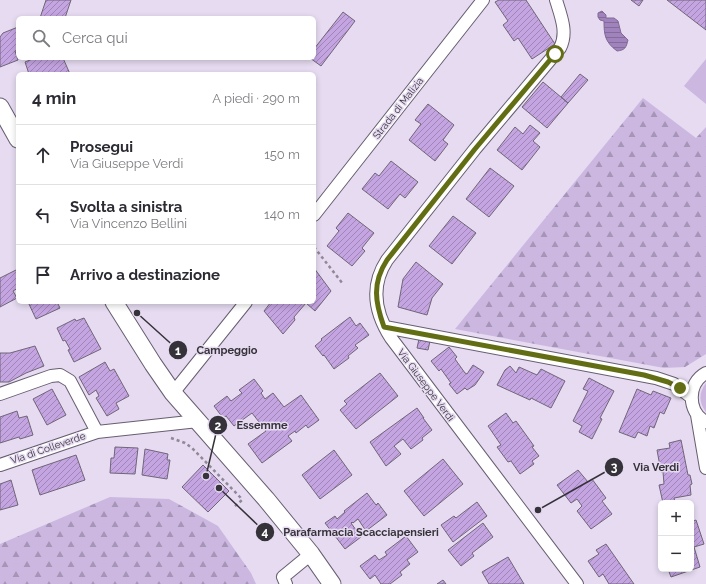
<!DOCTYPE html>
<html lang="it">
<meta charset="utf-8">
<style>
:root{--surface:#fff;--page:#f2f2f3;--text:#2b2b33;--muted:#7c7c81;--line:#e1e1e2}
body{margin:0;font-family:Raleway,sans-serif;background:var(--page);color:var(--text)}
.controls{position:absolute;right:12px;bottom:12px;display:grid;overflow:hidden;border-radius:6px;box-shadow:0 2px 6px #0003}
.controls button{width:36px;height:36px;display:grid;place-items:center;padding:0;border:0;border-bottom:1px solid var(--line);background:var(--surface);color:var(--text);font:20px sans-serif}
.stop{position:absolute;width:12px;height:12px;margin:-9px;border:3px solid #636d14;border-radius:50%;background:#fff}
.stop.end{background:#636d14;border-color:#fff;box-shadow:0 1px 4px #0008}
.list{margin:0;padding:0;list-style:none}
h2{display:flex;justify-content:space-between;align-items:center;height:52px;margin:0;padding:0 16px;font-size:17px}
h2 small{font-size:13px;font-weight:400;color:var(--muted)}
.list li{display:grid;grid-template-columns:26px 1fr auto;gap:12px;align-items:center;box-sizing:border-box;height:60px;padding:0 16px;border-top:1px solid var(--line)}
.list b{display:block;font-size:15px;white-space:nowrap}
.list p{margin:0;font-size:13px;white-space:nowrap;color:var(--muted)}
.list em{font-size:13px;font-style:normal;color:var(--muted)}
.icon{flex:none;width:22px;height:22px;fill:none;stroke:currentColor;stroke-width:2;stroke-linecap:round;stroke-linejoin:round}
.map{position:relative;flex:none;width:706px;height:584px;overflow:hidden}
.search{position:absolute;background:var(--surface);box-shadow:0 2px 6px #0003;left:16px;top:16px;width:300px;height:44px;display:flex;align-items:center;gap:10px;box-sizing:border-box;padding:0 14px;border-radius:6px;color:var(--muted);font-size:15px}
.panel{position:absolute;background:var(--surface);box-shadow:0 2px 6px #0003;left:16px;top:72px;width:300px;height:232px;border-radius:6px}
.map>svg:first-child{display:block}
.grass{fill:#ccb7e1}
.forest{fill:url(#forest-firs)}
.water{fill:url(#water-rules);stroke:#806a95}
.building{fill:url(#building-hatch);stroke:#6f6678}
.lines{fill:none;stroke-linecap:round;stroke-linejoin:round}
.street-casing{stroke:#675e70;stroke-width:14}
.secondary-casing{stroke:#675e70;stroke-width:19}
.path{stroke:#908897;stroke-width:2.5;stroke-dasharray:3 3;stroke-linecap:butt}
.street{stroke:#fff;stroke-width:12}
.secondary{stroke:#fff;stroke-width:17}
.route{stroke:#636d14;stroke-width:5}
.labels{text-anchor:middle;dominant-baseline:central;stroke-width:3;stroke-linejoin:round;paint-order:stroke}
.street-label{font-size:10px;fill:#36323a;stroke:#e6dbf1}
.leader{fill:none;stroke:#36323a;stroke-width:1.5}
.callout-dot{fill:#36323a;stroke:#e6dbf1;stroke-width:1.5}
.mark-label{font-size:12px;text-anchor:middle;font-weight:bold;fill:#fff}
.callout-label{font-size:11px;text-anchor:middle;font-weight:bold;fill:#36323a;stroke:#e6dbf1;stroke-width:3;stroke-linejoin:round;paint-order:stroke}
</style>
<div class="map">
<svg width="706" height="584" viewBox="0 0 706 584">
<defs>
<pattern id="forest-firs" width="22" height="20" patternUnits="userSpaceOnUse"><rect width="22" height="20" fill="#ccb7e1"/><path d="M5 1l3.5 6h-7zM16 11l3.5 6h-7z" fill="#a695b7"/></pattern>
<pattern id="water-rules" width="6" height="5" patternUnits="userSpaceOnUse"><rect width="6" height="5" fill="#a082bc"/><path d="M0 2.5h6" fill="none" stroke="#836b9a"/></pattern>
<pattern id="building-hatch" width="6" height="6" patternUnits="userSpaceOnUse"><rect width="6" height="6" fill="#c4a4e1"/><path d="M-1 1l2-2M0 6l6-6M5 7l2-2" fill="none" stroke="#a086b7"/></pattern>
</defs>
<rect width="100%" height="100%" fill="#e6dbf1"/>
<!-- grass -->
<path class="grass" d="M706,59v45l-22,-18z
M706,383v29c-8,-10 -7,-20 0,-29z"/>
<!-- forest -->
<path class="forest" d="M643,98l53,40 10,-11v227l-21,13 -21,1 -209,-39z
M110,497l59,2 49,27 33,47 5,11h-256v-40z"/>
<!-- water -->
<path class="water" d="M602,11l4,4v3h8l4,3 3,12 7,7c-2,8 -3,10 -11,11 -12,-9 -13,-16 -13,-30l-4,-1 -2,-3v-4z"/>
<!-- building -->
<path class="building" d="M46,0h25l-6,18h-25z
M499,0h27l29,44 -23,15 -14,-21 -4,3 -11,-16 5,-4 -13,-19z
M631,0h12l-4,6z
M667,0h39v30z
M343,12l12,9 -34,45 -11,-8h4v-9z
M18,27v23l-3,1 3,9 -18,7v-30l3,-4z
M35,58h28l7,16h-41l-4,-12z
M580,74l8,6 -20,23 -7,-6z
M543,82l25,21 -21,25 -25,-21z
M428,104l26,21 -11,15 5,4 -13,17 -26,-21 12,-16 -6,-4z
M530,125l10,8 -7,8 7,6 -18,23 -25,-20 18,-23 8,7z
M391,161l27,21 -13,16 -5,-4 -12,15 -26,-20 13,-16 4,3z
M490,168l24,18 -25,31 -23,-18z
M348,213l26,20 -12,15 3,3 -13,15 -25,-20 12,-15 -3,-3z
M453,216l23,17 -24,31 -23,-18z
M416,262l27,22 -11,14 -5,17 -29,-8 5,-28z
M314,268l17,23 -16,20 -9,-8 -12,14 1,3 -12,14 -19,-23 7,-9h43z
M18,269v19l-5,3 4,7 -17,9v-29z
M28,302h29l3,6 -24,11z
M350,317l6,9 4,-3 9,12 -14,10 3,3 -10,8 1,2 -15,11 -10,-14 -1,1 -8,-10 7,-6 -1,-1z
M84,318l17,31 -27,13 -6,-12 2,-1 -5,-9 -2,1 -6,-13 18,-9 1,2z
M419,339l11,2 -2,9 -11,-2z
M35,346l9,20 -18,7 -17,9h-9v-29h10z
M449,347l8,10 -2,2 10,14 2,1 6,-9 11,7 -9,13 -8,5 -2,-2 -8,6 -8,-10 2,-1 -10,-14 -2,2 -8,-10z
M105,362l5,9 4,-2 15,27 -13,7 3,6 -12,7 -11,-18 3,-2 -3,-6 -7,5 -10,-18z
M510,366l6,7 3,-6 18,8 4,-6 24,12 -14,27 -20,-10 -1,2 -33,-15 8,-15z
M380,373l18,23 -42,33 -16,-19 7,-6 -3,-3z
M589,378l25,13 -14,27 2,1 -10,20 -13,-7 3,-6 -9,-5 15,-30 -5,-2z
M254,379l9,12 -2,2 4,6 8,-6 11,14 17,-12 18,25 -11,8 -2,-3 -10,8 -1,-2 -7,5 4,5 -30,22 -14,-19 18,-13 -14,-18 -18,13 -8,-10 -3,2 -9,-12 13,-10 4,5 11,-8 -3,-3z
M52,389l14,26 -19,10 -14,-26z
M637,389l14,6 2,-4 18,7 -7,16 -4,-2 -6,16 -4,-2 -3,10 -9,-4 -3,6 -16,-6z
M417,408l7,10h-1l9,12 -10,8 1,2 -12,9 -8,-10 -9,7 7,8 -15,12 -16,-24z
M17,411l2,7 8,-2 6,19 -13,4 -1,-2 -19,6v-26z
M506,413l7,10 3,-2 18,25 -2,1 7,9 -7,5 2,3 -14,10 -9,-13 -3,1 -11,-15 4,-2 -13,-19z
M681,440l7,35h2l2,9 -2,1 1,10 -17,3 1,4 -12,1 -4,-18 5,-1 -1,-12h-2l-4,-22 13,-2 -1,-5z
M115,447l23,1 -3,26 -25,-1 1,-15h3z
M145,449l23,5 -1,6h3l-3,19 -25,-4z
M334,450l18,25 -32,24 -18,-24z
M76,455l9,25 -45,15 -8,-25z
M443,459l20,25 -39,32 -20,-25z
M203,465l26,26 -21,21 -26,-25z
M578,470l10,12 4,-3 14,19 -4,3 10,13 -21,15 -14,-18 5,-5 -5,-7 -6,4 -14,-18z
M11,480l7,25 -18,5v-26z
M367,493l9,12 2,-2 9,12 -21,16 -8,-12 -5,4 -1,-1 -1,1 10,14 -16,12 -20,-26 10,-7 2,3 8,-7 -1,-1z
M477,502l10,14 -34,26 -12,-17 13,-9 2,2z
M696,520l8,24 -10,3 6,20 -29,10 -3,-8h23v-47z
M483,523l10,14 -21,16 2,3 -13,10 -13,-16z
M406,536l12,16 -11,8 3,4 -10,8 2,3 -12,9h-9l-6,-9 -5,4 -10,-13 15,-11 4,5 8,-5 -2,-3z
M606,544l28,40h-25l-6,-10 -4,3 -11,-16 11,-7 -3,-4z
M508,557l16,27h-35l-7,-12z
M443,580l3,4h-9z"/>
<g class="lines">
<defs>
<path id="street" d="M556,0c5,16 12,33 4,48l-85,101 -88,111c-17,26 -12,53 4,78l186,246
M314,215l169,-215
M385,327l271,51 18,6 17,13
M706,373c-19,10 -19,39 0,49
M173,393l73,-91
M0,394l51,-18 9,-1 10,6 27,51
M697,415l9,53
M0,465l97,-33 101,-11
M286,584l-3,-7 28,-23"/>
<path id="secondary" d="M0,107l18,32
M114,302l39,62 20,29 93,106 45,55 21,30"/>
</defs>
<!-- street casing -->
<use href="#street" class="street-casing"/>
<!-- secondary casing -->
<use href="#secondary" class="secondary-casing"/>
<!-- path -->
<path class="path" d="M314,247l29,37
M171,438l14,5 7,5 48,49 2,3 -8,7"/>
<!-- street -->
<use href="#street" class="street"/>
<!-- secondary -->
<use href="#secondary" class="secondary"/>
</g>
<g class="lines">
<!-- route -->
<path class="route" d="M555,54l-80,95 -88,111c-15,23 -12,42 -3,67l260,48 24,7 12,6"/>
</g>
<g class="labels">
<!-- street labels -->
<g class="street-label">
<text transform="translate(398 108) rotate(-52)">Strada di Malizia</text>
<text transform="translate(426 385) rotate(53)">Via Giuseppe Verdi</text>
<text transform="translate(48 448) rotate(-19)">Via di Colleverde</text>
</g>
</g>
<!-- callouts -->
<path class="leader" d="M137 313L178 350M206 476L218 425M538 510L614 467M219 488L265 532"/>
<g class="callout-dot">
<circle cx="137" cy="313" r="4"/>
<circle cx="206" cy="476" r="4"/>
<circle cx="538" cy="510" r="4"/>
<circle cx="219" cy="488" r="4"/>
<circle cx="178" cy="350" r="10"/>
<circle cx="218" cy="425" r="10"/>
<circle cx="614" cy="467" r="10"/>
<circle cx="265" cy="532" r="10"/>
</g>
<g class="mark-label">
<text x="178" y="355">1</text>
<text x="218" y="430">2</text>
<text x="614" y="471">3</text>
<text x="265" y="536">4</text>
</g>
<g class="callout-label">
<text x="227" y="354">Campeggio</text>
<text x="262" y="429">Essemme</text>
<text x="656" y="471">Via Verdi</text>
<text x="361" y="536">Parafarmacia Scacciapensieri</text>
</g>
</svg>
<div class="controls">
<button>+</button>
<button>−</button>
</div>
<div class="stop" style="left:555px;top:54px"></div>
<div class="stop end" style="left:680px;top:388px"></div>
<div class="search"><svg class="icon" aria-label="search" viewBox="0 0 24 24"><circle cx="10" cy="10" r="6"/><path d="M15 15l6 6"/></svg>Cerca qui</div>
<section class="panel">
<h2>4 min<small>A piedi · 290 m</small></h2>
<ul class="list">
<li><svg class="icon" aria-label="ahead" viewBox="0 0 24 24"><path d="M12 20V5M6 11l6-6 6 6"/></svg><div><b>Prosegui</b><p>Via Giuseppe Verdi</p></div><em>150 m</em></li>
<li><svg class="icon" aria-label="left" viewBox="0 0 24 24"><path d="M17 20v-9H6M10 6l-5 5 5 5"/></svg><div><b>Svolta a sinistra</b><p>Via Vincenzo Bellini</p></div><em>140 m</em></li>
<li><svg class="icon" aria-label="arrive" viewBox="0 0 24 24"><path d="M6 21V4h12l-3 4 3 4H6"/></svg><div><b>Arrivo a destinazione</b></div></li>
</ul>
</section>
</div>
